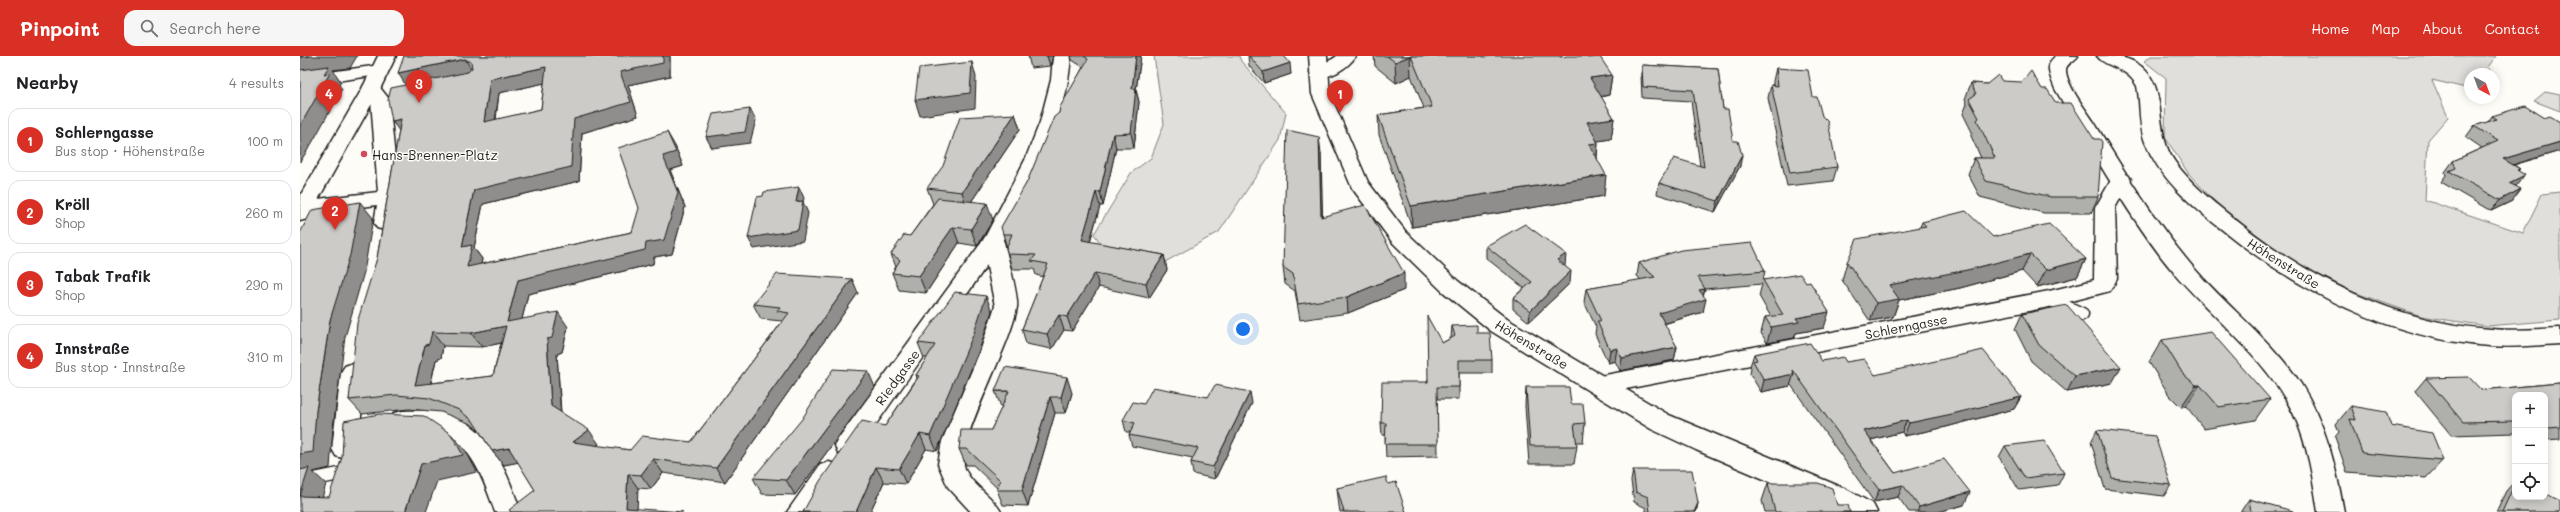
<!DOCTYPE html>
<meta charset="utf-8">
<style>
:root{--surface:#fff;--page:#f6f6f6;--text:#202124;--muted:#757577;--line:#e0e0e0;--accent:#d93025}
body{margin:0;font-family:Mali,sans-serif;background:var(--page);color:var(--text)}
.controls{position:absolute;right:12px;bottom:12px;display:grid;overflow:hidden;border-radius:8px;box-shadow:0 2px 10px #0003}
.controls button{width:36px;height:36px;display:grid;place-items:center;padding:0;border:0;border-bottom:1px solid var(--line);background:var(--surface);color:var(--text);font:20px sans-serif}
.compass{position:absolute;left:2164px;top:12px;width:36px;height:36px;border-radius:50%;background:var(--surface);box-shadow:0 2px 10px #0003;rotate:139deg}
.you{position:absolute;left:943px;top:273px;width:14px;height:14px;margin:-10px;border:3px solid #fff;border-radius:50%;background:#1a73e8;box-shadow:0 0 0 6px #1a73e833}
.badge{display:grid;place-items:center;width:26px;height:26px;border-radius:50%;background:var(--accent);color:#fff;font-size:13px;font-weight:700}
.pin{position:absolute;translate:-50% -33px;filter:drop-shadow(0 1px 2px #0008)}
.pin::after{content:'';position:absolute;top:21px;width:14px;height:12px;background:inherit;clip-path:polygon(0 0,100% 0,50% 100%)}
.list{margin:0;padding:0;list-style:none}
h2{display:flex;justify-content:space-between;align-items:center;height:52px;margin:0;padding:0 16px;font-size:17px}
h2 small{font-size:13px;font-weight:400;color:var(--muted)}
.list li{display:grid;grid-template-columns:26px 1fr auto;gap:12px;align-items:center;box-sizing:border-box;height:64px;margin:0 8px 8px;padding:0 8px;border:1px solid var(--line);border-radius:12px}
.list b{display:block;font-size:15px;white-space:nowrap}
.list p{margin:0;font-size:13px;white-space:nowrap;color:var(--muted)}
.list em{font-size:13px;font-style:normal;color:var(--muted)}
.icon{flex:none;width:22px;height:22px;fill:none;stroke:currentColor;stroke-width:2;stroke-linecap:round;stroke-linejoin:round}
.map{position:relative;flex:none;width:2260px;height:456px;overflow:hidden}
header{display:flex;align-items:center;gap:24px;box-sizing:border-box;height:56px;padding:0 20px;background:var(--accent);color:#fff}
header strong{font-size:19px}
nav{display:flex;gap:22px;margin-inline-start:auto;font-size:14px}
.search{width:280px;height:36px;background:var(--page);display:flex;align-items:center;gap:10px;box-sizing:border-box;padding:0 14px;border-radius:12px;color:var(--muted);font-size:15px}
main{display:flex}
aside{flex:1;background:var(--surface)}
.map>svg:first-child{display:block}
.green{fill:#e0dfdb;stroke:#7e7e7c}
.lines{fill:none;stroke-linecap:round;stroke-linejoin:round}
.lane-casing{stroke:#1c1c1c;stroke-width:15}
.street-casing{stroke:#1c1c1c;stroke-width:3}
.secondary-casing{stroke:#1c1c1c;stroke-width:3}
.lane{stroke:#fdfcf7;stroke-width:12}
.street{fill:#fdfcf7;fill-rule:evenodd}
.secondary{fill:#fdfcf7;fill-rule:evenodd}
.wall{fill:#afafac;stroke:#1c1c1c;fill-rule:evenodd}
.shaded-wall{fill:#8f8e8c;stroke:#1c1c1c}
.building{fill:#cccbc8;stroke:#1c1c1c;fill-rule:evenodd}
.poi-dot{fill:#d1495b;stroke:#fdfcf7;stroke-width:1.5}
.labels{text-anchor:middle;dominant-baseline:central;stroke-width:3;stroke-linejoin:round;paint-order:stroke}
.poi-label{font-size:13px;fill:#1c1c1c;stroke:#fdfcf7;text-anchor:start}
.street-label{font-size:13px;fill:#1c1c1c;stroke:#fdfcf7}
</style>
<header>
<strong>Pinpoint</strong>
<div class="search"><svg class="icon" aria-label="search" viewBox="0 0 24 24"><circle cx="10" cy="10" r="6"/><path d="M15 15l6 6"/></svg>Search here</div>
<nav><a>Home</a><a>Map</a><a>About</a><a>Contact</a></nav>
</header>
<main>
<aside>
<h2>Nearby<small>4 results</small></h2>
<ul class="list">
<li><span class="badge">1</span><div><b>Schlerngasse</b><p>Bus stop · Höhenstraße</p></div><em>100 m</em></li>
<li><span class="badge">2</span><div><b>Kröll</b><p>Shop</p></div><em>260 m</em></li>
<li><span class="badge">3</span><div><b>Tabak Trafik</b><p>Shop</p></div><em>290 m</em></li>
<li><span class="badge">4</span><div><b>Innstraße</b><p>Bus stop · Innstraße</p></div><em>310 m</em></li>
</ul>
</aside>
<div class="map">
<svg width="2260" height="456" viewBox="0 0 2260 456">
<rect width="100%" height="100%" fill="#fdfcf7"/>
<filter id="ink" filterUnits="userSpaceOnUse"><feTurbulence type="fractalNoise" baseFrequency=".025" numOctaves="2"/><feDisplacementMap in="SourceGraphic" scale="8" xChannelSelector="R" yChannelSelector="G"/><feConvolveMatrix kernelMatrix="1 2 1 2 8 2 1 2 1" color-interpolation-filters="sRGB"/></filter>
<g filter="url(#ink)">
<!-- green -->
<path class="green" d="M854,0h85l2,5 45,52 -6,27 -61,92 -54,30 -61,-14 -10,-14 37,-61 20,-15 13,-34z
M1851,0h345l-8,11 4,7h-22v15l-38,-9 16,37 -20,23 -3,60 98,33 19,-39 18,-2v128l-73,6 -66,-10 -68,-24 -65,-33 -56,-39 -44,-47 -23,-36 1,-59 -22,-17z
M2245,36l15,3v16l-26,-10z"/>
<g class="lines">
<defs>
<path id="lane" d="M1749,243l33,15
M0,426l44,-9"/>
<path id="street" d="M1037,0h19c-9,13 -27,24 -43,20l-3,-4c4,-6 18,-9 27,-16z
M80,9l6,1 3,4 -3,4 -86,12v-10z
M71,27l7,2 11,14 10,98 -8,31 -7,2 -7,-2 -3,-5 3,-18 -77,10v-14l78,-9 -7,-92 -9,-11 2,-4z
M1821,117l7,2 3,4 -16,29 2,71 -7,12 -61,16 -449,87 -8,-3 -4,-6 4,-6 8,-3 449,-85 45,-11 1,-72 19,-33z
M693,179l8,2 3,5c3,14 15,54 13,65 -6,39 -59,130 -53,158 4,19 29,30 37,47h-30l-23,-25 -10,-23 4,-23 39,-92 14,-43 -13,-64 3,-5z
M53,307l8,3 4,6 -7,77 -4,7 -9,3 -9,-3 -4,-7 9,-77 4,-6z
M103,355c14,0 30,-1 43,2 45,13 61,60 75,99h-26c-11,-31 -22,-67 -55,-80 -14,-6 -31,-1 -46,-5l-3,-7 3,-7z"/>
<path id="secondary" d="M78,0h18l-16,33 -70,125 -3,5 -7,2v-25l62,-107z
M753,0h18c-8,101 -68,188 -125,268 -30,43 -60,86 -90,129l-9,3 -9,-3 -3,-7 3,-7 146,-200 41,-79 15,-38 11,-42z
M1009,0h18l3,38 38,88 38,50 52,49 49,38 162,96 177,74 27,15 4,8h-36l-145,-62 -45,-21 -160,-98 -49,-40 -50,-49 -40,-54 -40,-94z
M1756,0h22c-3,5 -11,7 -12,13 -1,14 20,41 28,53 30,49 61,100 99,145 34,40 78,72 108,117 25,40 35,82 43,128h-26c-5,-33 -10,-67 -24,-97 -29,-62 -91,-103 -132,-157 -40,-53 -73,-112 -107,-169 -4,-11 -12,-25 1,-33z
M1797,0c19,0 36,0 50,16 20,24 7,61 28,90 18,25 42,43 66,62 71,56 158,99 250,105 23,2 46,0 69,-1v16c-23,1 -46,4 -70,2 -100,-7 -194,-56 -270,-118 -29,-23 -61,-50 -75,-86 -7,-17 -4,-38 -8,-56 -11,-20 -31,-18 -40,-30z
M529,406l9,3 4,7 -27,40h-28l33,-47z"/>
</defs>
<!-- lane casing -->
<use href="#lane" class="lane-casing"/>
<!-- street casing -->
<use href="#street" class="street-casing"/>
<!-- secondary casing -->
<use href="#secondary" class="secondary-casing"/>
<!-- lane -->
<use href="#lane" class="lane"/>
<!-- street -->
<use href="#street" class="street"/>
<!-- secondary -->
<use href="#secondary" class="secondary"/>
</g>
<!-- wall -->
<path class="wall" d="M104,0h266v20l-42,9 10,31 -56,17 -3,48 -96,23 -9,44 8,11 -1,5 151,-32 43,-86 8,20 -13,4 15,37 -13,47 -18,3 -1,7 -125,30 -6,25 46,8 -6,25 -5,2 4,58 38,32 -2,2 33,4 61,-8 91,-120v-1l-21,-2 -8,-15 99,-25 6,14 -133,189 -62,-9 -12,16 -13,-1 -127,24 24,-22 -17,-28 -14,3 -12,-14 -13,-20 -8,-7 -30,-12 -32,-3 -47,5 -13,-14 28,-142 22,-127 7,-46zM244,27l-3,26 -45,11 3,-27zM201,287l-8,33 -62,7 5,-23 5,-2 2,-12 39,1z
M728,0h25l-3,10 -19,2z
M771,0h70l-5,34 3,12 -5,46h-18l-13,58h-3l-10,36 74,13 3,15 -18,28 -50,-11 -27,44 -8,-1 -12,19 -26,-5 -4,-15 21,-52 -7,-2 -2,-6h-22l-4,-15 -1,-6 -4,-14 56,-121 24,-46 -11,-7z
M948,0h36l7,18 -27,9 -15,-17z
M1074,0h108l2,1h76l28,1 24,17 -3,20 -8,2 13,21 -3,21 -14,2 1,2 -1,14 7,39 -192,31 -33,-92 -1,-20 46,-7 -13,-32 -15,7 -21,-17z
M1342,9l76,4 5,40 10,32 7,25 -25,46 -58,-18 2,-11 41,-17 -9,-65 -49,-3 -1,-23z
M1476,12l46,48 15,51 -4,14 -46,5 -19,-88 3,-13h2v-4z
M1702,25l96,116 -7,16h-47l-64,-16 -12,-23 6,-16h7l-10,-22 1,-4 -9,-18 4,-10 -2,-5 6,-16 16,1z
M715,58l5,15 -49,73 22,18 -16,26 -18,-3 -33,50 -27,-3 -7,-17 4,-6 -5,-13 19,-18 23,-32 -6,-16z
M2192,60l52,2 16,4v29l-46,14 6,4 -2,2 -2,15 -4,15 -21,10 -50,-29 5,-7 -1,-3 8,-11 29,-13 -16,-11 8,-11 14,-4z
M1021,97l1,63 82,74 -56,23 -48,7 -5,-29 -10,-7 -2,-17z
M1622,166l71,15 93,22 -9,18 -40,10 -15,-16 -62,17 -61,12 -6,17 -23,4 -28,-41 5,-18 73,-35z
M1186,190l79,20h-1l6,17 -41,39 -16,-13v-11l11,-10 -38,-30z
M1339,207l126,8 -2,9 61,48 -28,5 -2,5 -27,5 -6,-10 4,-16h6l-12,-21 3,-12 -58,5 -1,7v16l-39,12 13,23 -3,13 -54,11 -5,-10 -7,2 -13,-29 1,-7 -12,-25 2,-13 55,-9 -4,-4z
M692,255l-12,37 -43,103 -11,-2 -20,35 -22,-2 -14,30h-67l82,-86 32,-48 -1,-3 11,-17h-3l-6,-15z
M1722,258l90,69 -45,9 -36,-31 -16,-32z
M1152,270l25,7 15,27v13h-33v26h-22l1,57 -52,1 -1,-22h-3l-1,-12 46,-41 15,-39 9,-5z
M1862,284l108,59 -15,21 -51,9 -18,-23 -5,1 -12,-12 -20,-33z
M1454,298l68,7 24,1 29,13 146,22 -7,12 -68,18 -42,9 -2,-4 -31,8 24,33 69,32 -26,7h-29l-11,-15 -24,5 -83,-117 -1,1 -29,6 -11,-18 1,-6 -1,-2z
M2126,322l55,12 79,-7v56l-15,1v-45h-30v38l-64,2 -36,-44z
M575,331l-80,108 -33,-1 -9,-16z
M1226,331l45,17 14,19 -2,19h-7l1,4 -3,18h-45l-4,-58z
M695,335l77,2 -6,20h-11l-27,93 -25,-1 -6,-15v-2l-24,-23h-7l-7,-16 32,-19 11,-23h-1z
M908,341l44,6 -37,76 -22,-5 -2,-12 2,-4 -61,-12 -3,-11 1,-3h-4l-3,-12 21,-16z
M2051,350l40,20 52,34 -17,18 -79,-6 -12,-35 4,-5 -3,-8z
M1797,374l74,55 -7,11 -59,-7 -14,-47z
M1705,390l59,27 -6,12 -39,5 -20,-33z
M1333,414l65,33 -2,9h-50v-4l-12,-6 -3,-21z
M2215,425v16l45,15h-64l10,-21z
M1468,427l69,22 13,7h-85l-3,-11z
M1088,428l18,28h-66l-1,-6 -2,-18z
M1949,443l44,13h-52v-1z"/>
<!-- shaded-wall -->
<path class="shaded-wall" d="M9,0h48l-7,12 -17,2 8,12 -2,3 3,4 -30,54 -12,19v-36l24,-52 -24,1v-18z
M363,0h7v20l-42,9 10,31 -56,17 -3,48 -96,23 -9,44 8,11 -4,22 -11,-14 -5,-20 12,-57 100,-71 46,-47z
M747,0h6l-3,10z
M836,0h5l-5,34 3,12 -5,46 -3,-15 1,-44z
M1110,0l1,20 -15,7 -1,-21z
M165,3l9,14 -67,14 -9,-14z
M672,6l4,15 -1,31 -55,8 -5,-16z
M990,7l1,11 -27,9 -1,-11z
M246,11l8,14 -55,12 -6,43 -9,-14 6,-43z
M1312,19l-3,20 -21,4 2,-21z
M450,53l6,11 -6,23 -38,5 -6,-11z
M715,58l5,15 -53,79 -5,-16z
M1314,62l-3,21 -26,4 2,-21z
M101,63l1,16 -10,-14z
M367,76l8,14 8,20 -13,4 15,37 -13,47 -18,3 -1,7 -125,30 -10,42 -11,-14 11,-42 128,-37z
M813,78l3,14 -13,58 -3,-14z
M1019,81l2,16 2,80 -2,-16z
M2260,86v9l-65,19 8,-11z
M1298,87l-2,21 -7,-20z
M1442,99l-2,11 -25,46 3,-11z
M1306,119l-2,21 -192,31 -1,-21z
M2225,119l-9,11 -16,8 9,-11z
M499,131l5,11 -1,4 5,11 -5,28 -49,8 -6,-11 48,-36z
M2221,133l-9,12 -21,10 9,-11z
M796,136l4,14 -14,49 -4,-15z
M60,146l13,16 -9,54 -19,65 -12,91 -3,40 -17,4 13,12 -8,28 -18,-16v-42l16,-43 14,-91z
M687,147l6,17 -16,26 -6,-17z
M653,171l6,16 -33,50 -7,-17z
M1266,198l-1,12 -9,6 1,-12z
M1730,198l-8,17 -62,17 -61,12 -6,17 -23,4 6,-18 13,-18z
M864,199l3,15 -18,28 -3,-15z
M1786,203l-9,18 -40,10 9,-17z
M1271,215l-1,12 -41,39 1,-11z
M795,217l4,14 -27,44 -5,-14z
M1104,217v17l-56,23 -1,-16z
M552,223l6,14 -133,189 -9,-14z
M1405,233l-3,11 4,-1 -3,13 -47,14 3,-13 40,-23z
M686,240l6,15 -12,37 -43,103 -7,-15z
M258,256l10,15 -6,25 -5,2 4,66 -10,-14 -4,-67z
M1529,256l-5,16 -28,5 -2,5 -27,5 4,-16 25,-9z
M759,259l5,15 -12,19 -5,-15z
M206,270l10,14 -34,7 -11,-14z
M132,276l11,14 -2,12 -5,2 -9,38 -12,-13 10,-40z
M1377,291l-3,13 -54,11 2,-13z
M1317,292l-2,13 -7,2 2,-13z
M1821,311l-9,16 -45,9 8,-16z
M568,315l7,16 -80,108 -9,-15z
M1494,318l-4,12 -29,6 3,-12z
M767,321l5,16 -6,20 -5,-16z
M1896,329h4l-14,21 -5,1z
M950,336l2,11 -37,76 -2,-12z
M750,341l5,16 -27,93 -6,-16z
M1721,341l-7,12 -68,18 -42,9 5,-13z
M1607,364l-5,12 -43,11 5,-12z
M289,374l10,14 -16,12 -10,-14z
M151,378l15,17 11,21 -40,9 -11,31h-21l16,-48z
M620,378l6,15 -20,35 -7,-15z
M209,392l11,14 -16,3 -12,-14z
M353,403l10,14 -12,16 -10,-14z
M576,411l8,15 -14,30h-14z
M328,418l10,14 -1,24 -11,-4z
M1603,429l-5,12 -24,5 5,-12z
M1670,436l-6,13 -26,7h-21l2,-5z
M1398,447l-2,9h-2z"/>
<!-- building -->
<path class="building" d="M0,0h9l-9,1z
M104,0h259v7l-43,9 11,30 -57,17 -3,48 -97,23 -12,57 10,-2 -5,22 165,-35 7,-24 -21,-60 49,-16 9,20 -13,4 15,37 -14,47 -18,3 -1,7 -127,30 -11,42 51,-10 -6,26 -5,1 4,67 38,24 -16,12 57,8 12,-14 49,6 98,-129 -12,-2 3,-4 -27,-3 24,-30 75,5 -136,189 -63,-9 -12,16 -13,-1 -2,34 57,4h-172l-2,-2 26,-20 -26,-42 -17,3 -19,-30 -14,-11 -30,-12 -33,-3 -47,5 8,-77 20,-65 24,-139 -9,2 -4,-21 3,-12 77,-16 4,-4 -1,-6 -6,-3 -67,14zM246,11l-5,42 -57,13 6,-43zM206,270l-13,50 -78,9 10,-40 4,-1 3,-12 39,1z
M784,0h52l-4,33 4,-1 -5,45 -18,1 -13,58h-4l-14,48 82,15 -18,28 -51,-10 -28,44 -8,-2 -12,19 -25,-5 26,-65 -17,-3 5,-6 -28,-1 -2,-5 6,-15h-9l-2,-7 26,-45 27,-65 5,-4 1,-6 28,-48z
M949,0h35l6,7 -27,9z
M1087,0h23l-15,6z
M1111,0h71l2,1 7,-1h69v1l7,-1h19l2,2 12,-1 12,18 -22,3 24,40 -27,4 11,21 -9,1 17,31 -195,31 -33,-91 54,-8z
M672,6l-2,31 -55,7 4,-32z
M1342,9l76,4 5,40h5l5,32h5l4,14 -24,46 -59,-18 15,-25 30,9 -11,-77 -50,-3z
M29,10l-5,8 6,-1 -30,53v-56z
M1476,12l32,2 5,27h4l5,19 6,6 9,45 -47,6 -19,-88 7,1z
M1731,15l11,18h5l9,14h15l23,36h6l2,3 -4,55h-47l-65,-16 -12,-23h21l-18,-38 2,-2 -10,-19 7,-5 -5,-11 16,1 11,-9 4,6 20,1z
M2225,50l19,12 6,-2 10,6v20l-57,17 17,10 -3,1 8,5 -16,8 12,6 -21,11 -51,-29 7,-3 -3,-7 45,-20 -24,-15 23,-7 -5,-3z
M450,53l-5,23 -39,5 7,-23z
M715,58l-53,78 -35,-4 16,-22 17,-49z
M987,74l32,7 2,80 44,-12 39,68 -57,24 -49,7 -5,-30 -10,-7z
M499,131l-3,15 7,-1 -5,29 -50,8 9,-41 6,-1 1,-4z
M638,142l49,5 -16,26 -18,-2 -34,49 -27,-3 8,-13 -9,-6 13,-19 6,1z
M60,146l-10,53 -20,65 -14,91 -3,41 -13,2v-221l12,-23z
M1666,155l27,26 56,-13 37,35 -40,11 -16,-16 -63,16 -78,15 10,14 -23,4 -29,-41 10,-23 69,-13 -4,-4z
M1225,168l41,30 -9,6 14,11 -41,40 -17,-13 19,-16 -46,-36z
M1452,187l13,28 -67,6 7,12 -6,1 7,9 -47,14 18,34 -55,11 -5,-10 -7,2 -13,-29h4l-15,-32 69,-12 -16,-14 42,-13z
M1500,218l6,9 4,-1 19,30 -33,6 3,4 -28,5 -6,-10 18,-2 -20,-35z
M655,236l31,4 -12,37 -44,103 -10,-2 -21,35 -23,-2 -20,45h-53l17,-31 42,-60 23,5 34,-50 -3,-1 19,-30 -17,-2z
M1767,249l54,62 -46,9 -36,-31 -17,-31z
M1127,260l15,27 13,-7 -3,-10 25,-1v8h13l2,27h-33v27h-22l1,57h-53l1,-21h-5l1,-41h46z
M1911,276l59,67 -51,8 -19,-22h-4l-13,-11 -21,-34z
M1510,287l12,18 21,-4 3,5 18,-3 11,16 108,-25 38,47 -69,17 -43,9 -2,-3 -43,11 31,42 49,-14 26,33 -51,15 -16,-22 -24,5 -86,-120 1,4 -30,6 -11,-19 4,-1 -3,-6z
M705,311l62,10 -6,20h-11l-28,93h-25l3,-10 -33,-31h-8l2,-19h30l18,-39h-14z
M533,313l35,2 -82,109 -33,-2 49,-59z
M2169,321l12,13 79,-7v44l-11,1 -4,-4v-29h-30v26l-52,1 -37,-44z
M915,329l35,7 -37,75 -22,-5 7,-14 -69,-13 6,-12 -12,-3 10,-18 11,2 9,-17 55,10z
M1226,331h43l2,17h12l2,19 -11,1 3,22h-47z
M2051,350l35,6 5,14 41,7 11,27 -81,-7 -12,-34 6,1z
M79,358l45,2 27,18 12,21 -42,9 -16,48h-105v-42l9,-2 -9,28 29,1 13,-40 2,-36z
M1797,374l58,6 16,49 -59,-7z
M1744,385l20,32 -39,5 -20,-32z
M1333,414h59l6,33 -4,9h-44l-2,-15 -12,-5z
M1086,421l2,7 8,-2 10,30h-62l-7,-24z
M1468,427h50l14,5 5,17h11l2,7h-75z
M2215,427v14h30v-4l15,8v11h-58z
M1949,443l44,12v1h-42z"/>
</g>
<!-- markers -->
<circle class="poi-dot" cx="64" cy="98" r="4"/>
<g class="labels">
<!-- poi labels -->
<g class="poi-label">
<text x="72" y="98">Hans-Brenner-Platz</text>
</g>
<!-- street labels -->
<g class="street-label">
<text transform="translate(1984 207) rotate(32)">Höhenstraße</text>
<text transform="translate(1606 270) rotate(-11)">Schlerngasse</text>
<text transform="translate(1232 288) rotate(31)">Höhenstraße</text>
<text transform="translate(597 321) rotate(-54)">Riedgasse</text>
</g>
</g>
</svg>
<div class="controls">
<button>+</button>
<button>−</button>
<button><svg class="icon" aria-label="locate" viewBox="0 0 24 24"><circle cx="12" cy="12" r="6"/><path d="M12 2v4M12 18v4M2 12h4M18 12h4"/></svg></button>
</div>
<svg class="compass" viewBox="-18 -18 36 36"><path d="M0-13l5 13h-10z" fill="#e53935"/><path d="M0 13l5-13h-10z" fill="#757577"/></svg>
<div class="you"></div>
<div class="pin badge" style="left:1040px;top:57px">1</div>
<div class="pin badge" style="left:35px;top:174px">2</div>
<div class="pin badge" style="left:119px;top:47px">3</div>
<div class="pin badge" style="left:29px;top:57px">4</div>
</div>
</main>
